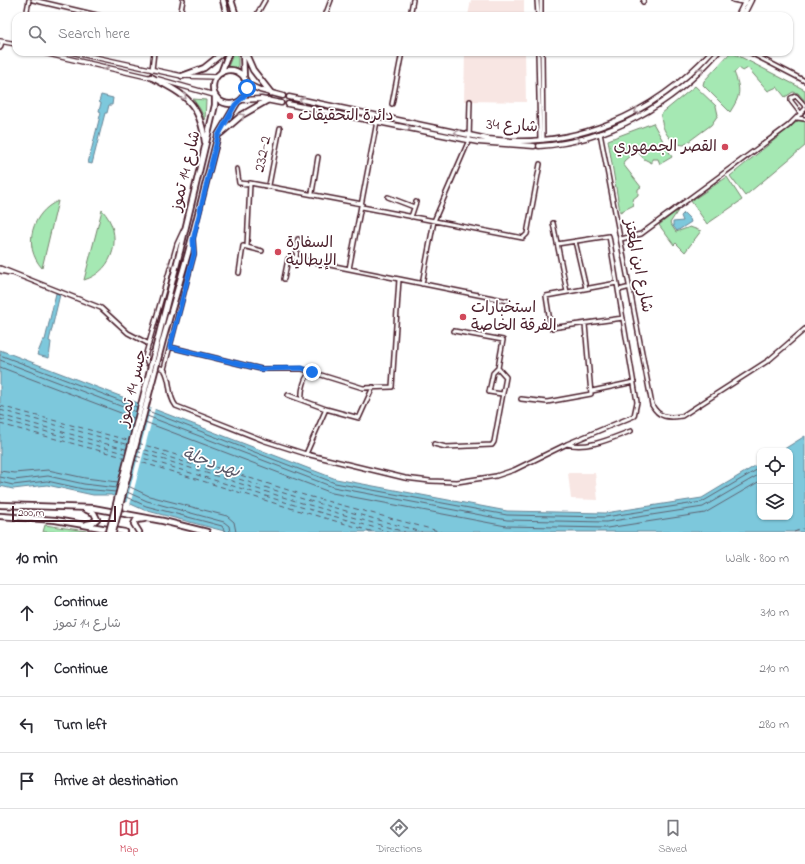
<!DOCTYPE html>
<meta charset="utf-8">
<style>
:root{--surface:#fff;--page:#f7f7f7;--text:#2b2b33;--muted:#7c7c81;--line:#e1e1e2;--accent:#d1495b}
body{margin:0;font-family:"Indie Flower","Playpen Sans Arabic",sans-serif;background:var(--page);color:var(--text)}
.controls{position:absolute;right:12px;bottom:12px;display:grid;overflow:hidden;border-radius:8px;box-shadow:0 1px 3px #0004}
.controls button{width:36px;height:36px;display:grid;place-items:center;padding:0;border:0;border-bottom:1px solid var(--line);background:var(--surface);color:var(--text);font:20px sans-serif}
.scale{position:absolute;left:12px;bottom:10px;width:104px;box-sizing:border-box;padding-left:4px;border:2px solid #4a1f2b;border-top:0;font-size:11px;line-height:14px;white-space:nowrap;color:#4a1f2b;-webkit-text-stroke:3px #fff;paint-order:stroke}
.stop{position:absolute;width:12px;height:12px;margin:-9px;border:3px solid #1a73e8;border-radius:50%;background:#fff}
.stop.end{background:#1a73e8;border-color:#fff;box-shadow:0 1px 4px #0008}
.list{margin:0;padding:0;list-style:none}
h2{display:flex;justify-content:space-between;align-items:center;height:52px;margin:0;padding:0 16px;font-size:17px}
h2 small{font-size:13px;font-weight:400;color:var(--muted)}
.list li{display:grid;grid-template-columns:26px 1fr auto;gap:12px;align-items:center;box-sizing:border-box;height:56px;padding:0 16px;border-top:1px solid var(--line)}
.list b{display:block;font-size:15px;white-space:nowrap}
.list p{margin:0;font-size:13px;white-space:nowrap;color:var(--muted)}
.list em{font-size:13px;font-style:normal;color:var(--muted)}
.icon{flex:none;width:22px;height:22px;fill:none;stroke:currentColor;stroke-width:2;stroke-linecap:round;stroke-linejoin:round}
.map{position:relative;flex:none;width:805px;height:532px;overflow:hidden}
.search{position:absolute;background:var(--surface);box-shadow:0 1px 3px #0004;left:12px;right:12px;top:12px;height:44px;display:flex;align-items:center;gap:10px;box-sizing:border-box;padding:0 14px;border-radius:12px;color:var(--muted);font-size:15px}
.sheet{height:276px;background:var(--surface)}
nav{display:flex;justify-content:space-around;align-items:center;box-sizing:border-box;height:56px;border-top:1px solid var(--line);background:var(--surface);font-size:11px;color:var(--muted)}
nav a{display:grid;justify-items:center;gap:2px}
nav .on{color:var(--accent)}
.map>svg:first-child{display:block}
.built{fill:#f8e6e3}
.green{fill:#a5e8b3;stroke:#78846f}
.water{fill:#7dc8dc;stroke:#698495}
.pier{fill:#fff}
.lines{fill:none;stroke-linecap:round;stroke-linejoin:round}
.shore{stroke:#5e6372;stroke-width:1}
.ferry{stroke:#5c5a69;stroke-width:1;stroke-dasharray:5 4;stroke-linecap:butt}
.minor-casing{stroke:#4a1f2b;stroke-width:6}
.tertiary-casing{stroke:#4a1f2b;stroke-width:6}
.secondary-casing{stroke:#4a1f2b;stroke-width:7}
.primary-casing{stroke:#4a1f2b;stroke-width:8}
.minor{stroke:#fff;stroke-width:3}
.tertiary{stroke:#fff;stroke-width:3.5}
.secondary{stroke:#fff;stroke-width:4}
.primary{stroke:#fff;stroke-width:4.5}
.primary-bridge-casing{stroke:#4a1f2b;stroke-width:8;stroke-linecap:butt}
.primary-bridge{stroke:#fff;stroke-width:4.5}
.oneway{stroke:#ae9aa0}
.route{stroke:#1a73e8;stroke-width:5}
.poi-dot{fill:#d1495b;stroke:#fff;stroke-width:1.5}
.labels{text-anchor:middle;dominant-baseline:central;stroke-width:3.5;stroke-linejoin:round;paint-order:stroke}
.poi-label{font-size:16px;fill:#4a1f2b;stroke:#fff;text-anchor:start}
.street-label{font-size:16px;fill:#4a1f2b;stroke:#fff}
.water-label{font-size:17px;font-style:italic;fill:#5c5a69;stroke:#fff}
</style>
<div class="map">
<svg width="805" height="532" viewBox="0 0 805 532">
<rect width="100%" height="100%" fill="#fff"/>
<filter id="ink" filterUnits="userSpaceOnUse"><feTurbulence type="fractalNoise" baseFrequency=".025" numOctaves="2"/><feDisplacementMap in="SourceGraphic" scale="8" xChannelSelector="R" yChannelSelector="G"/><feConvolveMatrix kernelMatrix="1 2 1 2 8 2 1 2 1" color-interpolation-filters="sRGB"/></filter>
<g filter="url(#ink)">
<!-- built -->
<path class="built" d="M471,0h53v16h-56z
M465,52h60l1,50 -62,-1z
M568,473h27l3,27 -27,-1z"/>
<!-- green -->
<path class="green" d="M234,52h4v19l-7,-3 -4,1z
M731,52l74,38v11l-7,-8 -5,-1 -8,5 -8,-10 -9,4 -20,-23 -5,3 -4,-3 -5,4c7,18 7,23 -4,40l-27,-27 1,-4z
M695,86l21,20 2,9 -7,10 -27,20c-15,-1 -23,-17 -23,-31z
M193,99l13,1 -1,20 -5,-11z
M799,120l6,2v24l-60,50 -15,-20z
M653,123l19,34 -12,7 -2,-5h-6v4l-8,-4 -9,-10 -5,2 1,4 -7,6 -1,3 18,23 -3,2v6l-6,5 2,5 -14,7 -12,-72z
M727,177l15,23 -35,24 -16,-23z
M58,201l-16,67c-20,-22 -10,-56 16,-67z
M679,209l-9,14 6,9 14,-5 11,4 -16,21 -9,-9 -2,2 -15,-20z
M102,210c22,23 13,61 -18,70z
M45,525l48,7h-50z"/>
<!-- water -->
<path class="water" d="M101,95l12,3 -1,7h-3l-2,8h-2l-13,51 -4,-1 13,-51 -2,-1 2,-8 -2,-1z
M684,213l6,6 1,3 -14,9 -4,-5v-4l10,-1 -2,-5z
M57,289l4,1 -12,51 2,1 -2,16 -12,-3 6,-15h2z
M0,350l336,129 171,32 98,2 97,-15 58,-35v54h30v-66h-9l24,-15v96h-577l-84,-22 -33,-15h-18l-46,-10 -34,4 -13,-3z"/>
<!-- pier -->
<path class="pier" d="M151,406l4,2 -25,97 -4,-1z"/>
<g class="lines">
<!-- shore -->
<path class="shore" d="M0,355l137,52
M0,360l136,52
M0,367l134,51
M148,411l187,72 172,32 98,2 97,-15 58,-34
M147,416l186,71 174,33 99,2 97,-15 57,-33
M145,422l187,71 174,33 101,2 98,-15 55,-32
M0,471l14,2 34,-3 37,8 33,4
M0,477l14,3 34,-4 36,8 33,4
M0,482l13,3 34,-4 36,8 33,3
M128,486l21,10 78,20 7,6 2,10
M127,492l20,9 77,21 5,4 1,6
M126,497l20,9 76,20 3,6"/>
<!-- ferry -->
<path class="ferry" d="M0,406l131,35
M0,410l130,35
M0,415l129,35
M0,419l127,35
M0,424l127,34
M138,443l166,52 138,37
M136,447l167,52 119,33
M136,451l166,52 103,29
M136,456l165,51 89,25
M134,460l166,51 74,21
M794,532l11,-4"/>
<defs>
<path id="minor" d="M33,0l68,16
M537,0l1,16
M541,0v16
M733,0l14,3
M643,2l1,-2
M26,16l3,-16
M180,16l3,-16
M256,16l9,-16
M325,16l6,-16
M410,16l3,-16
M0,48l2,-6
M538,52l2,88
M542,52l1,88
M749,52l56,29
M152,70l2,-18
M392,104l10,-52
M801,114l-10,-13v-3l5,-2 9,10
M797,118l8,1
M600,133l52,272c7,13 16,13 30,11l87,-56 36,-31
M237,169l2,14 10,1
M269,185l11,-57
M312,193l6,-36
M388,197l26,10
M362,207l161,31 4,-4 13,-70
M411,217l5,-15
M553,223l14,69
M621,239l20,-5 147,-108 17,-17
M193,240l1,14 -30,115c8,12 3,26 12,37l89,35 41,13 99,24 25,3 27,1 39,-6 18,-6 53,-26 67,-28 3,-14 -28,-166 -52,8
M575,241l11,47
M247,247l3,-64 112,21
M296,258l2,-19
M0,268l101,40 27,25 21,11
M349,269l29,-153
M0,271l10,2
M239,273l4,-27 19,5
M284,279l4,-20 2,-2 218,44
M617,283l-71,13 5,32 72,-10
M422,284l12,-63 35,-81 1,-39
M619,290l11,-3
M454,331l49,9 -5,28 -5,5 -4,19 13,2
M170,347l91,22h41l61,19 29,-1 7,-108
M164,369l-16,-5 -3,-7 32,-113 7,-15
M592,391l42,-9
M288,395l38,14 33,9 14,-31
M521,399l26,3 44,-8 -6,-70
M302,400c-1,-8 2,-25 10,-28
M434,444l12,3 46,-2 2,-3 12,-65 -8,-9
M567,444c20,6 45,-6 64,-13
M306,454l20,-45"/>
<path id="tertiary" d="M0,41l16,3
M40,52l112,26
M71,52l111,24 34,1
M158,79l56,16"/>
<path id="secondary" d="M738,16l8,-16
M743,16l8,-16
M247,84l13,6 23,6
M289,97l199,42c85,11 166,-24 223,-87
M241,100l20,-1 20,4
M288,104l190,38 56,4
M539,146c68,-4 134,-42 179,-94"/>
<path id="primary" d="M223,0l4,16
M231,0l5,16
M243,52l1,26
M245,52l8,18 18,23
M213 87a17 17 0 1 1 34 0a17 17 0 1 1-34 0Z
M221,73l8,-21
M182,76l22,-8 20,-16
M151,77c34,18 49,25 54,65
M221,133l21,-18 26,-15
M180,251l35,-146v-8
M188,253l30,-118 19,-32
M0,505l93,3 70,13 44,11
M87,510l7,3 3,6 -5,4 -5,1
M0,516l55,4 70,12
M139,532l-5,-8 2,-4 8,-1"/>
</defs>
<!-- minor casing -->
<use href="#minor" class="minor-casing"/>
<!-- tertiary casing -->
<use href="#tertiary" class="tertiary-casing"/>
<!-- secondary casing -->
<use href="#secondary" class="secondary-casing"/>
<!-- primary casing -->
<use href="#primary" class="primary-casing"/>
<!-- minor -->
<use href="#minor" class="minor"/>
<!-- tertiary -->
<use href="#tertiary" class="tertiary"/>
<!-- secondary -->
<use href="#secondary" class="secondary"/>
<!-- primary -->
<use href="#primary" class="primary"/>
<defs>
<path id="primary-bridge" d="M109,532l71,-281
M113,532l50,-192 25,-87"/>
</defs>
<!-- primary-bridge casing -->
<use href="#primary-bridge" class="primary-bridge-casing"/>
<!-- primary-bridge -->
<use href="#primary-bridge" class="primary-bridge"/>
</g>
<!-- one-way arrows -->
<defs><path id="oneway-chevron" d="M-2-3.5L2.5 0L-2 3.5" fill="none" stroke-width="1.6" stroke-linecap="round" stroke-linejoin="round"/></defs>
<g class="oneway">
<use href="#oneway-chevron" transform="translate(106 67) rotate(13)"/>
<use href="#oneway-chevron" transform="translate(701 70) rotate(-44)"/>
<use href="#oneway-chevron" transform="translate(184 97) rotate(40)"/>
<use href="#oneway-chevron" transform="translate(302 100) rotate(-168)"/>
<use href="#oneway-chevron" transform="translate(637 111) rotate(151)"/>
<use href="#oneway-chevron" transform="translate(242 116) rotate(-35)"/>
<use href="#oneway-chevron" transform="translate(408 128) rotate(11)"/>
<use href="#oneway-chevron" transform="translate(457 133) rotate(-168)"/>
<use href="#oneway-chevron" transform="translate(577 140) rotate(-14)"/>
<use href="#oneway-chevron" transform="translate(171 265) rotate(106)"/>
</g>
</g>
<g class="lines" filter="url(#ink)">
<!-- route -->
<path class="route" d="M247,88l-2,7 -10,10 -17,31 -25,104 1,14 -24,93 91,22 41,-1 10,4"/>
</g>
<!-- markers -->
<g class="poi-dot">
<circle cx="290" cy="116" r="4"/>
<circle cx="725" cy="147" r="4"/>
<circle cx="278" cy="252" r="4"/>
<circle cx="463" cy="317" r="4"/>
</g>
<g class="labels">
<!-- poi labels -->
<g class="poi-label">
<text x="298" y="116">دائرة التحقيقات</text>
<text x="717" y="147" text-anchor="end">القصر الجمهوري</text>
<text x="286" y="243">السفارة<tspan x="286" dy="18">الإيطالية</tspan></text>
<text x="471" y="308">استخبارات<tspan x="471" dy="18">الفرقة الخاصة</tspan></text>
</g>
<!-- street labels -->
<g class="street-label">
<text transform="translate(512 126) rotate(3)">شارع 34</text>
<text transform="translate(263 154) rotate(-79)">232-2</text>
<text transform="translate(186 171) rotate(-76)">شارع 14 تموز</text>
<text transform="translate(638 266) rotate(79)">شارع ابن المعتز</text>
<text transform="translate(133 388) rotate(-76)">جسر 14 تموز</text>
</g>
<!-- water labels -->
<g class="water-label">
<text transform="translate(211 463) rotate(19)">نهر دجلة</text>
</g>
</g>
</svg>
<div class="controls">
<button><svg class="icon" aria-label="locate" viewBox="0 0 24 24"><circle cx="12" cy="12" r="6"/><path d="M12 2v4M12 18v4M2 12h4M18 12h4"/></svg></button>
<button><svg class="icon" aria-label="layers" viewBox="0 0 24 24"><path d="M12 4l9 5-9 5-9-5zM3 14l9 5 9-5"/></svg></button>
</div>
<div class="scale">200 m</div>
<div class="stop" style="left:247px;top:88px"></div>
<div class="stop end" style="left:312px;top:372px"></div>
<div class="search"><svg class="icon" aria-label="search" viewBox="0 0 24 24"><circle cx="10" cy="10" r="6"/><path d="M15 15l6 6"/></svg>Search here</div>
</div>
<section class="sheet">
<h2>10 min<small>Walk · 800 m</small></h2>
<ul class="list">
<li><svg class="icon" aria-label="ahead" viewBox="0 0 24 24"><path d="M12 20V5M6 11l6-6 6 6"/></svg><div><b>Continue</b><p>شارع 14 تموز</p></div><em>310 m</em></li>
<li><svg class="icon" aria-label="ahead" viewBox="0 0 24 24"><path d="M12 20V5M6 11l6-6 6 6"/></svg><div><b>Continue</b></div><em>210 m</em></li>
<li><svg class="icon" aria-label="left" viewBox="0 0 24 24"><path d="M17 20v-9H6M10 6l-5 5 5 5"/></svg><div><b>Turn left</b></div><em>280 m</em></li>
<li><svg class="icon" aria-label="arrive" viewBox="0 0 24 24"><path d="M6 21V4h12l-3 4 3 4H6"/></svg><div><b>Arrive at destination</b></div></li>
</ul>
</section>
<nav>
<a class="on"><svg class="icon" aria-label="map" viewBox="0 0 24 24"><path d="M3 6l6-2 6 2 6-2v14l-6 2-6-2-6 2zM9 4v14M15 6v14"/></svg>Map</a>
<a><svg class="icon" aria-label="directions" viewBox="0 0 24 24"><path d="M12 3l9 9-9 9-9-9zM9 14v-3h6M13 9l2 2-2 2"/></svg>Directions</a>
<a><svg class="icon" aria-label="saved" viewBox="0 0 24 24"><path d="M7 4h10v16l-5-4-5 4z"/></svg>Saved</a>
</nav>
